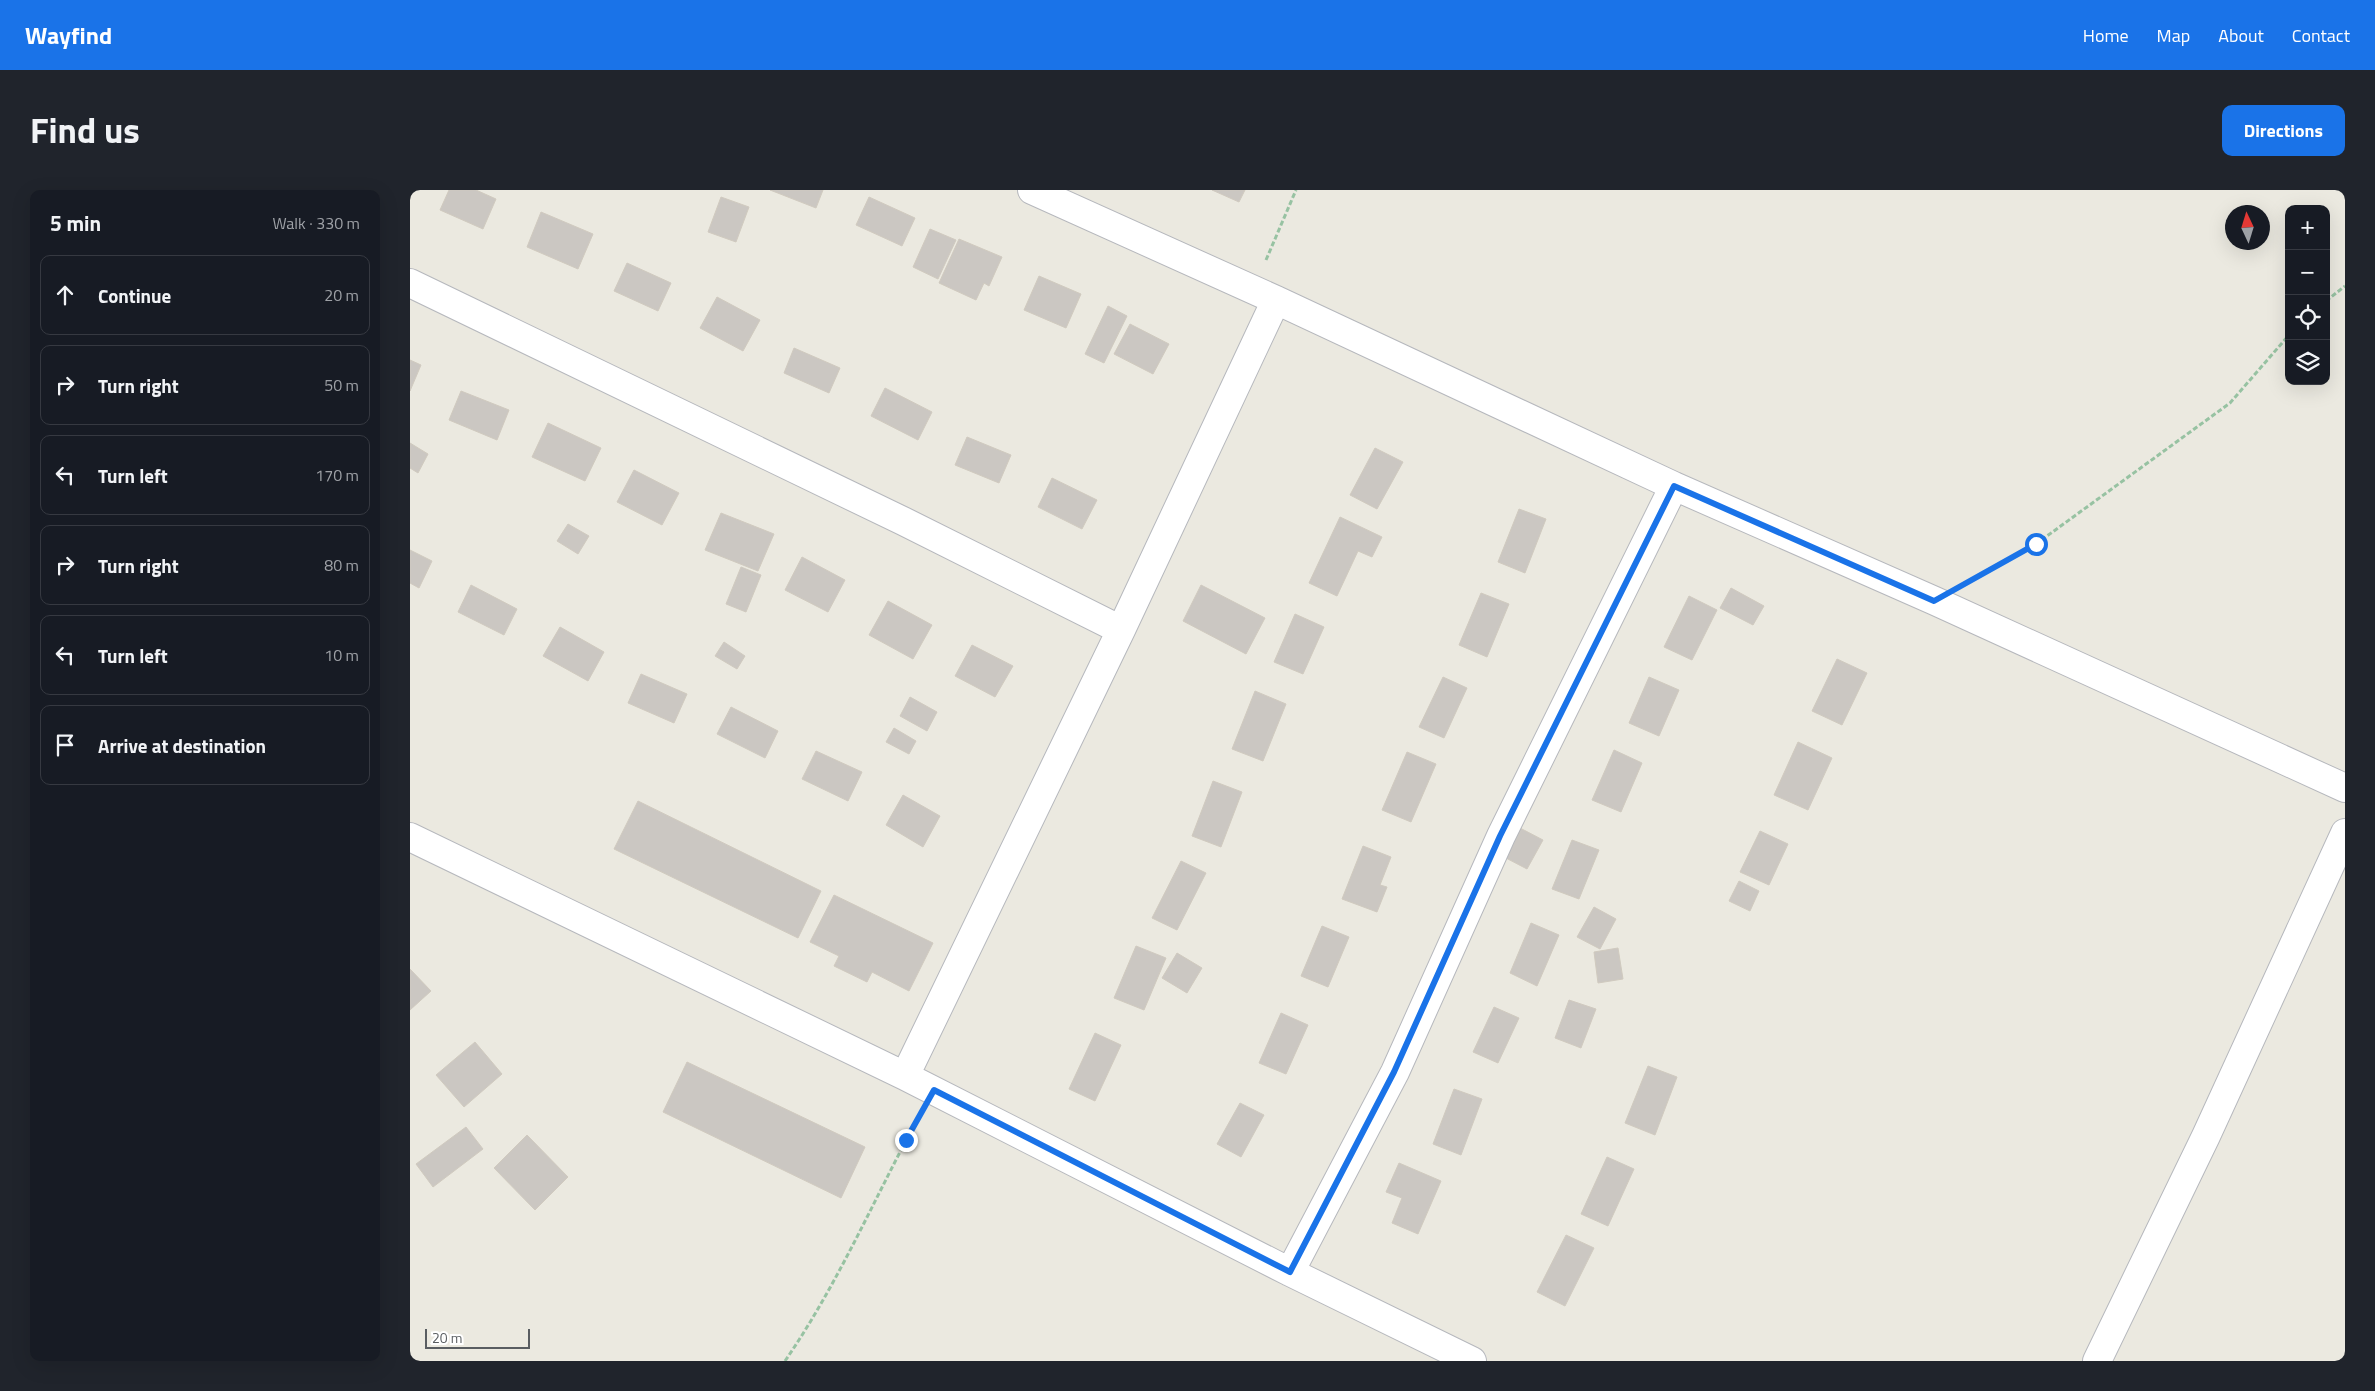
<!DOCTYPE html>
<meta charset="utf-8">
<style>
:root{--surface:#171b24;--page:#20242c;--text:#f1f3f6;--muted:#9ea1a6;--line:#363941;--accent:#1a73e8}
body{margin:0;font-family:"Titillium Web",sans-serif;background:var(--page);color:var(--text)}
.controls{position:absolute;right:15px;top:15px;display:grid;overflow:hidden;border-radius:10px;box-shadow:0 5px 20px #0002}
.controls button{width:45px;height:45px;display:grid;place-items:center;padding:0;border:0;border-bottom:1px solid var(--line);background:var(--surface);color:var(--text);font:25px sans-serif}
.compass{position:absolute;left:1815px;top:15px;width:45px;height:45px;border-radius:50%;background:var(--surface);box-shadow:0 5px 20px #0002;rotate:356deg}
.scale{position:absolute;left:15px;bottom:12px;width:105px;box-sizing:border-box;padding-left:5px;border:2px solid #595d61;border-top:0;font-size:14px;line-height:18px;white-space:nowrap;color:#595d61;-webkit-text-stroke:4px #fff;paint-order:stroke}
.stop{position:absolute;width:15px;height:15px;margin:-11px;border:4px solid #1a73e8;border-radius:50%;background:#fff}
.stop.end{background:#1a73e8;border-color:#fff;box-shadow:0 1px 5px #0008}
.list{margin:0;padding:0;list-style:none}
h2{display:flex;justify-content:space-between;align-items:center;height:65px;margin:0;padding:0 20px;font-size:21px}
h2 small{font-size:16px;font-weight:400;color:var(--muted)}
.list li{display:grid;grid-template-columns:32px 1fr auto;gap:15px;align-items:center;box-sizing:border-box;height:80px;margin:0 10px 10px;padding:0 10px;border:1px solid var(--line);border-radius:10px}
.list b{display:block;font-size:19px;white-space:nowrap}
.list em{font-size:16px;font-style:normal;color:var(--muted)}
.icon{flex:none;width:28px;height:28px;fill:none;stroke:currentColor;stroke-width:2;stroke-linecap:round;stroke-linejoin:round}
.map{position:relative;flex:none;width:1935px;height:1171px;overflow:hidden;border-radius:10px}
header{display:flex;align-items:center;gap:30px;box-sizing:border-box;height:70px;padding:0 25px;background:var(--accent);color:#fff}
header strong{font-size:24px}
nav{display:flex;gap:28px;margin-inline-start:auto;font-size:18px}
.intro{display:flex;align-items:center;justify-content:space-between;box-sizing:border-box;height:120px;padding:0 30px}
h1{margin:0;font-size:35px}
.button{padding:12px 22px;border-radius:10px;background:var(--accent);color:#fff;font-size:18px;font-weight:700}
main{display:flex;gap:30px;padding:0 30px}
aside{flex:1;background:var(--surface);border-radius:10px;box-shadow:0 5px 20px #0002}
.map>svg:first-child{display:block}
.building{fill:#cbc7c2;stroke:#d0cabf}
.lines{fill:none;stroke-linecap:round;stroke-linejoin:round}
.street-casing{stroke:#b6b8bd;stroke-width:30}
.path{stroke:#97c2a2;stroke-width:3;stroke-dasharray:5 2.5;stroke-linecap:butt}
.street{stroke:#fff;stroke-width:28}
.route{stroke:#1a73e8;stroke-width:6}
</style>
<header>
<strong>Wayfind</strong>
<nav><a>Home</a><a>Map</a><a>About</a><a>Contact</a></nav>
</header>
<div class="intro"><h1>Find us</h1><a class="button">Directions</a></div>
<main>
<aside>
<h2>5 min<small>Walk · 330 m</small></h2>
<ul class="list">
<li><svg class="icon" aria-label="ahead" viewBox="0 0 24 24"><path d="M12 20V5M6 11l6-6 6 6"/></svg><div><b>Continue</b></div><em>20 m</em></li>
<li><svg class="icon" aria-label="right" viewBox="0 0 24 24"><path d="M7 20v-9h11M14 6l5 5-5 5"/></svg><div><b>Turn right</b></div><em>50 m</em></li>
<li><svg class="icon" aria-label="left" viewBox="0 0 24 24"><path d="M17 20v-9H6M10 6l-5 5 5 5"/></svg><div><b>Turn left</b></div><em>170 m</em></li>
<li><svg class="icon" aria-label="right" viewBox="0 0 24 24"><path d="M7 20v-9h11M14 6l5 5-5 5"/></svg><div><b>Turn right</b></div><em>80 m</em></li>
<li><svg class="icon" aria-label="left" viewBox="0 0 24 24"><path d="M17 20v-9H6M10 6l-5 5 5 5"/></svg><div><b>Turn left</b></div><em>10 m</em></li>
<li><svg class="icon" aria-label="arrive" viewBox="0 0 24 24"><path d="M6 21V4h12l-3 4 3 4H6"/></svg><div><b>Arrive at destination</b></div></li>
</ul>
</aside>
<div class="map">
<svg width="1935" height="1171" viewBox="0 0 1935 1171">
<rect width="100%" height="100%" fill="#ebe9e0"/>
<!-- building -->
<path class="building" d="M39,0h27l20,9 -13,30 -43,-19z
M360,0h53l-7,18z
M802,0h33l-6,12z
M311,7l28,10 -13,35 -28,-10z
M459,7l46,21 -13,28 -46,-21z
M131,22l52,22 -15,35 -51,-22z
M520,39l26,11 -18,39 -25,-12z
M549,49l43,18 -13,29 -5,-3 -8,17 -37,-17z
M217,73l44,20 -13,28 -44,-20z
M629,86l42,18 -15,34 -42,-18z
M307,107l43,23 -17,31 -43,-23z
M698,116l19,10 -23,47 -19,-9z
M720,134l39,20 -16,30 -39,-20z
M384,158l46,20 -11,25 -45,-20z
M0,170l11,5 -11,26z
M475,198l47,24 -14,28 -47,-24z
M51,201l48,19 -12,30 -48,-20z
M138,233l53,25 -16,33 -53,-24z
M557,247l44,18 -12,28 -44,-18z
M0,253l18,11 -10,19 -8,-5z
M965,258l28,14 -26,47 -27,-14z
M224,280l45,23 -17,32 -45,-23z
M642,288l45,22 -15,29 -44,-22z
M1109,319l27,10 -21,54 -27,-11z
M311,323l53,21 -16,37 -53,-21z
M930,327l42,20 -10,20 -14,-6 -21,45 -28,-13z
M158,334l21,12 -11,18 -21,-13z
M0,360l22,11 -13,27 -9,-5z
M392,367l43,23 -17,32 -43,-22z
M331,377l20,8 -15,37 -20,-8z
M61,395l46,24 -13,26 -46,-23z
M791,395l64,33 -19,36 -63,-33z
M1321,398l33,18 -11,19 -33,-17z
M1071,403l28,11 -22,53 -28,-12z
M1279,406l28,14 -25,50 -28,-13z
M478,411l44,24 -19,34 -44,-24z
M885,424l29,13 -21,47 -29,-12z
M150,437l44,25 -16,29 -45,-25z
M314,452l21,14 -8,13 -22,-13z
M562,455l41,21 -18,31 -40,-21z
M1427,469l30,14 -25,52 -30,-14z
M231,484l46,20 -13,29 -46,-20z
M1033,487l24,11 -23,50 -25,-11z
M1239,487l30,13 -20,46 -30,-13z
M845,501l31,13 -23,57 -31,-12z
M500,507l27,15 -10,19 -27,-15z
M321,517l47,24 -13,27 -48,-24z
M484,538l22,13 -7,13 -23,-12z
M1388,552l34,16 -24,52 -34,-15z
M1204,560l28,13 -21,49 -29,-12z
M406,561l46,21 -14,29 -46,-22z
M997,562l29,12 -25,58 -29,-12z
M803,591l29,11 -21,55 -29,-11z
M493,605l37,21 -17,31 -37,-22z
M228,611l183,90 -23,47 -184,-89z
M1110,638l23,12 -16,29 -23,-12z
M1350,641l28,13 -19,41 -29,-13z
M1162,650l27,10 -20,49 -27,-10z
M953,656l28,11 -11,28 7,2 -10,25 -35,-13z
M771,671l25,12 -29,57 -25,-12z
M1329,691l20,10 -9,20 -21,-10z
M424,705l99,48 -24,48 -37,-19 -5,10 -33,-16 5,-10 -29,-14z
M1184,717l22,12 -16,30 -23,-12z
M1121,733l28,12 -22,51 -27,-13z
M912,736l27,11 -21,50 -27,-11z
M726,756l30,12 -22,52 -30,-12z
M1208,758l5,31 -25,4 -4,-31z
M767,763l25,15 -15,25 -25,-15z
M0,779l21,22 -21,19z
M1159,810l27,9 -15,39 -26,-10z
M1084,817l25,11 -21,45 -25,-11z
M871,823l27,12 -22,49 -27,-11z
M685,843l26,12 -26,56 -26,-12z
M65,852l27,32 -38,33 -28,-32z
M277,872l178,85 -24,51 -178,-86z
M1238,876l29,11 -22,58 -30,-12z
M1044,899l28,10 -21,56 -28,-11z
M830,913l24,12 -23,42 -24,-13z
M56,937l17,22 -50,38 -17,-23z
M117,945l41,42 -33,33 -41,-42z
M1197,967l27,12 -26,57 -27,-12z
M989,973l42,18 -23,53 -26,-11 10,-25 -16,-6z
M1156,1045l28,13 -29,58 -28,-14z"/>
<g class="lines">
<defs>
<path id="street" d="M622,0l244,110 398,186 261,115 410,187
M0,93l493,238 218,109
M0,647l495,239 385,196 182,89
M495,886l216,-446 155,-330
M880,1082l105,-200 106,-236 173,-350
M1687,1171l109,-225 139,-303"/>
</defs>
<!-- street casing -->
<use href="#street" class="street-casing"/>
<!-- path -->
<path class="path" d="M856,70l30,-70
M1916,111l19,-15
M1560,391l66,-37 194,-141 59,-68
M375,1171c53,-77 89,-162 133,-243"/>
<!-- street -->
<use href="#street" class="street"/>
</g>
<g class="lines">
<!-- route -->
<path class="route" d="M496,950l28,-50 356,182 104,-200 106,-236 174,-350 260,115 102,-57"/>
</g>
</svg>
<div class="controls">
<button>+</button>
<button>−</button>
<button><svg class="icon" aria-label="locate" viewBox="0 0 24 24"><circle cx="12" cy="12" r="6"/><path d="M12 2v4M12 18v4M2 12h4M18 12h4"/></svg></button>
<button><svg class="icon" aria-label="layers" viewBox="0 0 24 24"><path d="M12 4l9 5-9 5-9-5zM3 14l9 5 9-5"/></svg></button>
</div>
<svg class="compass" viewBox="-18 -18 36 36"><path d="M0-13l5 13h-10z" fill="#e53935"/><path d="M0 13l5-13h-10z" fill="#9ea1a6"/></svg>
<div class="scale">20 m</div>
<div class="stop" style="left:1626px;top:354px"></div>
<div class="stop end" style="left:496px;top:950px"></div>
</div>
</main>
